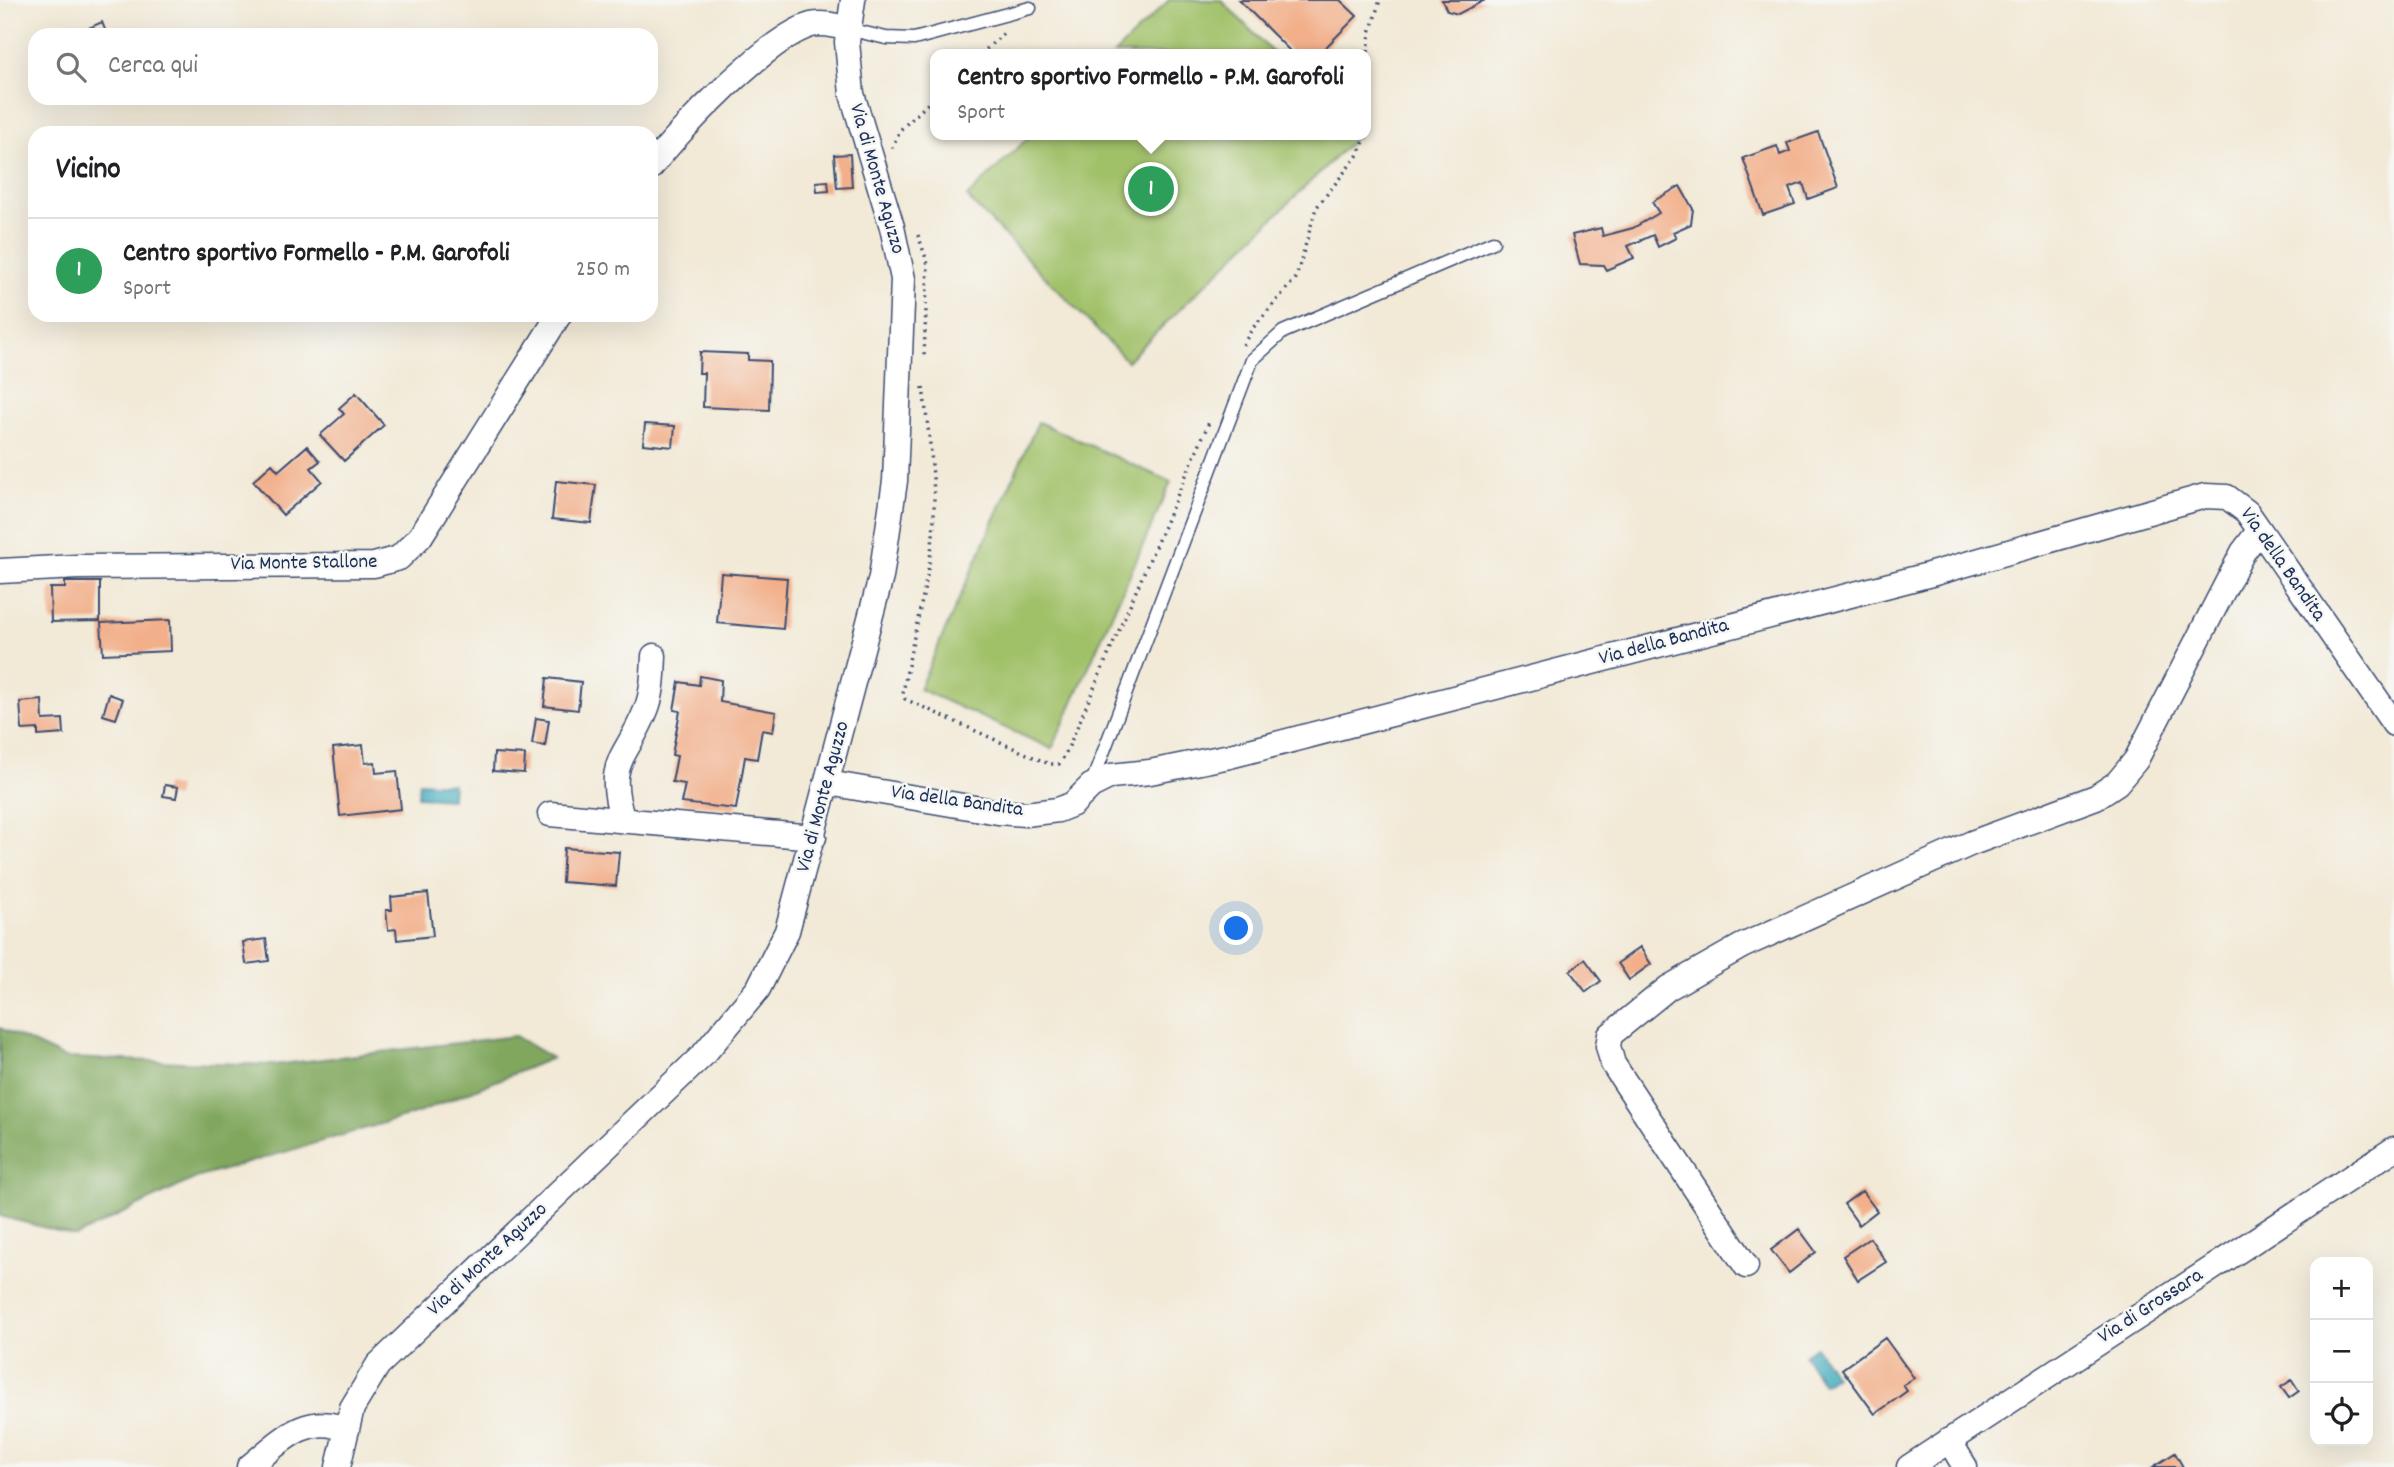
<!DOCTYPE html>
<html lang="it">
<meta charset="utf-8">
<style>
:root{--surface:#fff;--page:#f6f6f6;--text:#202124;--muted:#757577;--line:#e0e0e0;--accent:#0b8043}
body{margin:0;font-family:Dekko,sans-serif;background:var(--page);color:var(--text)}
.controls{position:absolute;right:21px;bottom:21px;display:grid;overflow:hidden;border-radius:14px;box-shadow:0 7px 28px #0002}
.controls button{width:63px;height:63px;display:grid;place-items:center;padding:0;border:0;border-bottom:2px solid var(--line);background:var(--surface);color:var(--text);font:35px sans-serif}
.you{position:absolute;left:1237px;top:929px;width:24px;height:24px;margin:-18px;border:5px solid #fff;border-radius:50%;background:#1a73e8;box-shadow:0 0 0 10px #1a73e833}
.badge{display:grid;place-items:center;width:46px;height:46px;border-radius:50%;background:var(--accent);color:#fff;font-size:23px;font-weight:700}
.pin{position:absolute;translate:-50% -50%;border:4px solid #fff;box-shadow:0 2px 7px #0006}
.popup{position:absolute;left:930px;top:49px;width:441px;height:91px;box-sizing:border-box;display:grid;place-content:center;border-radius:14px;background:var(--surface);filter:drop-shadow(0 2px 5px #0005);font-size:23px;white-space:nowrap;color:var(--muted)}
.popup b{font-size:26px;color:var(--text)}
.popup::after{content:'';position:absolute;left:50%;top:100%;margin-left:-14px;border:14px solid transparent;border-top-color:var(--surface)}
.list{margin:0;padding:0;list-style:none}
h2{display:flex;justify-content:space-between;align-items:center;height:91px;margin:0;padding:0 28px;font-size:30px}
h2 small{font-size:23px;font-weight:400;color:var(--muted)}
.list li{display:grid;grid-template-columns:46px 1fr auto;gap:21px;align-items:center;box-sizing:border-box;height:105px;padding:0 28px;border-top:2px solid var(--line)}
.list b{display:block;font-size:26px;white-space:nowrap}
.list p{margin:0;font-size:23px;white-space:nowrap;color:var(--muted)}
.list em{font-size:23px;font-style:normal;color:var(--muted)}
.icon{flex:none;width:38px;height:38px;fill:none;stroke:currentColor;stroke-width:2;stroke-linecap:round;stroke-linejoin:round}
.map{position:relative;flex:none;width:2394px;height:1467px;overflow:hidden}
.search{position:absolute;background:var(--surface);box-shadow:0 7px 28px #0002;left:28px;top:28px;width:630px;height:77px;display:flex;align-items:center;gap:18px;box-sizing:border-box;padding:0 24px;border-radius:21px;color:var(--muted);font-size:26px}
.panel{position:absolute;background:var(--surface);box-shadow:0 7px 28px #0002;left:28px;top:126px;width:630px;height:196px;border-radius:21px}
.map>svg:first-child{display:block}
.green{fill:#a1c169;stroke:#5e7864;stroke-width:2}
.forest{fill:#80a75d;stroke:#4e6b5e;stroke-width:2}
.water{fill:#3daabc;stroke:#2c6c8d;stroke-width:2}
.building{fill:#f2af89}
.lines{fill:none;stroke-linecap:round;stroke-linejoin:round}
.service-casing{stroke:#3b4b70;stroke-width:15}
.minor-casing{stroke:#3b4b70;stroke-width:27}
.path{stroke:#3b4b70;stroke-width:3.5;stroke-dasharray:2 5;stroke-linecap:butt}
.service{stroke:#fff;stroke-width:12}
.minor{stroke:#fff;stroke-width:24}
.labels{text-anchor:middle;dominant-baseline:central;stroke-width:5;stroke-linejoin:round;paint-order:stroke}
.street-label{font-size:21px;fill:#1b2f5e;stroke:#f6f6f2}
</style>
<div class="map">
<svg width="2394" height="1467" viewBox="0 0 2394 1467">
<rect width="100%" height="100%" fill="#f6f6f2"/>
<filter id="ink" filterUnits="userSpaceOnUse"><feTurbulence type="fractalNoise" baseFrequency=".0143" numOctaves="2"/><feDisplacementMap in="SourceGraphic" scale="14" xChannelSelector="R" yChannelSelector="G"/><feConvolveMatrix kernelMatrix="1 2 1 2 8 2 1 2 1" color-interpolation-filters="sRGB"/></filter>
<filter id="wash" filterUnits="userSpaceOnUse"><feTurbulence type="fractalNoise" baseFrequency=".00686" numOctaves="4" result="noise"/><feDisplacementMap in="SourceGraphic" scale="28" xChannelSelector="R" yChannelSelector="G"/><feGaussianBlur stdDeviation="1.57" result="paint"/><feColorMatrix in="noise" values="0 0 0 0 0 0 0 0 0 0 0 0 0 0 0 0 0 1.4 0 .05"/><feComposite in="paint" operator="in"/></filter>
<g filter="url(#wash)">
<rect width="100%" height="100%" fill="#f2e9d6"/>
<!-- green -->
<path class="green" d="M1169,0h52l53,54h-160z
M1031,135h321l3,3 -228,223 -160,-164z
M1038,422l133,60 -119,267 -133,-60z"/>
<!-- forest -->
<path class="forest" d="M0,1028l65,30 208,7 242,-29 37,22 -134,55 -222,65 -120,58 -76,-20z"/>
<!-- water -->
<path class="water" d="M419,782l34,2 -1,15 -34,-2z
M1816,1347l19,29 -12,8 -19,-29z"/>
<g id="blocks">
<!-- building -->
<path class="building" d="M1239,0h101l17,16 -38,38h-26z
M1442,0h43l-27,14 -11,-3z
M102,22l5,13h-24l-1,-4z
M1818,132l20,56 -30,11 -5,-16 -14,5 6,16 -32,11 -20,-57 34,-12 3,9 10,-4 -3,-8z
M850,154l2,33 -15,1 -3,-33z
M828,181l1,10 -12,1 -1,-10z
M1680,186l13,23 -2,15 -18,8 3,6 -18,9 -5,-12 -25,11 6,12 -28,12 -3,-5 -23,-1 -8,-29 29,-7 2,8 30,-8 26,-15 -7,-11z
M700,352l48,2v6l22,1 -1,49 -66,-3 1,-34h-5z
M356,393l28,32 -40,36 -24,-26 24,-21 -5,-6z
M645,424l30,2 -2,21 -30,-3z
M307,446l13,15 -9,7 11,13 -39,34 -30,-34 19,-17 6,7z
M556,481l40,4 -5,38 -39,-4z
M721,573l66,5 -4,51 -66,-6z
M65,582h35v39l-49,1 -1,-34h15z
M170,620l1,31 -68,3 -2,-31z
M700,676l21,4 -1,22 56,10 -3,20 -11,-2 -5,29 -12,-2 -9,52 -55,-6 4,-19 -13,-2 5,-26 -5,-1 8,-44 -6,-1 5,-28 20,3z
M547,678l34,4 -3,28 -34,-4z
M109,694l14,5 -7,20 -13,-4z
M42,700l1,20 20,-1 1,15 -26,2v-7l-16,1 -2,-28z
M536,718l13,2 -4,26 -13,-2z
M363,745l2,18 10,-1 1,11 21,-2 4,38 -61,7 -7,-68z
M494,753l31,2 -1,18 -31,-2z
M165,785l13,2 -2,11 -13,-2z
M564,848l55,4 -3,34 -54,-4z
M428,893l5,43 -36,4 -1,-11 -8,1 -2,-20h6l-1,-13z
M266,939l3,22 -23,3 -3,-22z
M1640,947l11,17 -22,16 -11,-17z
M1585,959l16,22 -15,11 -16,-21z
M1862,1191l15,20 -18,14 -15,-21z
M1799,1229l17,23 -27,21 -18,-23z
M1870,1238l16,24 -28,18 -15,-24z
M1885,1338l29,40 -11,7 4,6 -32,23 -33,-45z
M2292,1380l7,11 -10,7 -8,-11z
M2175,1453l8,14h-30z"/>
</g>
</g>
<g filter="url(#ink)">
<use href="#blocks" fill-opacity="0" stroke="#3b4b70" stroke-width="2"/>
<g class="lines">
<defs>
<path id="service" d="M848,29l38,9 28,1 116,-31
M1091,785l161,-425 31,-28 210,-90"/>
<path id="minor" d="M651,167c28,-37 118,-130 160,-142 13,-3 25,1 37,4
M0,571l77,-4 297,-2 25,-7 21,-21 139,-222
M828,783l170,29 27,2 33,-4 15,-6 18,-18 20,-10 39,-4 80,-16 698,-181 277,-79 22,1 20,15 147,212
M550,814l264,23
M623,821c-19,-61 3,-61 23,-111 7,-17 7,-36 8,-54
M1746,1266l-133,-202 -5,-18 2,-11 58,-47 74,-42 230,-103 124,-46 21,-14 19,-23 107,-208 16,-21
M1949,1440l16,27
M249,1467c30,-24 57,-56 98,-37
M338,1467l14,-59 26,-43 325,-310 55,-66 29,-58 94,-354 14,-96 8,-202 -11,-52 -40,-133 -5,-52 6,-42
M1909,1467l485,-318"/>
</defs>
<!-- service casing -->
<use href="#service" class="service-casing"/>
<!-- minor casing -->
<use href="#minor" class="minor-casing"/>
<!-- path -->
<path class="path" d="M981,54l24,-22
M1366,73l4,-40 10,-33
M892,148l8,-18 36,-34
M918,235l10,29 -4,91
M1243,345l9,-16 44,-51 20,-70 41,-52 11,-23 -2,-27
M923,387c6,50 14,99 10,149 -6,54 -22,105 -30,158l2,5 144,65h10l6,-9 145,-335"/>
<!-- service -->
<use href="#service" class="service"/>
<!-- minor -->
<use href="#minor" class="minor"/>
</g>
</g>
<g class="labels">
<!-- street labels -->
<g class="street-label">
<text transform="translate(876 179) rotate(74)">Via di Monte Aguzzo</text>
<text transform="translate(304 564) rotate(-1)">Via Monte Stallone</text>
<text transform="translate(2282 565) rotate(55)">Via della Bandita</text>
<text transform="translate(1664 643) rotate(-15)">Via della Bandita</text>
<text transform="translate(824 797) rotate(-75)">Via di Monte Aguzzo</text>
<text transform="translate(957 802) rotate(8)">Via della Bandita</text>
<text transform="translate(488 1260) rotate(-43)">Via di Monte Aguzzo</text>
<text transform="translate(2151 1307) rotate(-33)">Via di Grossara</text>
</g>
</g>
</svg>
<div class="controls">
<button>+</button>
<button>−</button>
<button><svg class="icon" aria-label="locate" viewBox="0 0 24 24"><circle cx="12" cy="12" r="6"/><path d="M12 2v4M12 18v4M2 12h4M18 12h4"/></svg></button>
</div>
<div class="you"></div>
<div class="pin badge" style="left:1151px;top:189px;background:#2e9e5b">1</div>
<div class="popup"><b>Centro sportivo Formello - P.M. Garofoli</b>Sport</div>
<div class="search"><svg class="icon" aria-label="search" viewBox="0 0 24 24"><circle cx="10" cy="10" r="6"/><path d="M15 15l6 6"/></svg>Cerca qui</div>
<section class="panel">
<h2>Vicino<small></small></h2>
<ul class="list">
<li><span class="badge" style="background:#2e9e5b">1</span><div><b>Centro sportivo Formello - P.M. Garofoli</b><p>Sport</p></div><em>250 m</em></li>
</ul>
</section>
</div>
